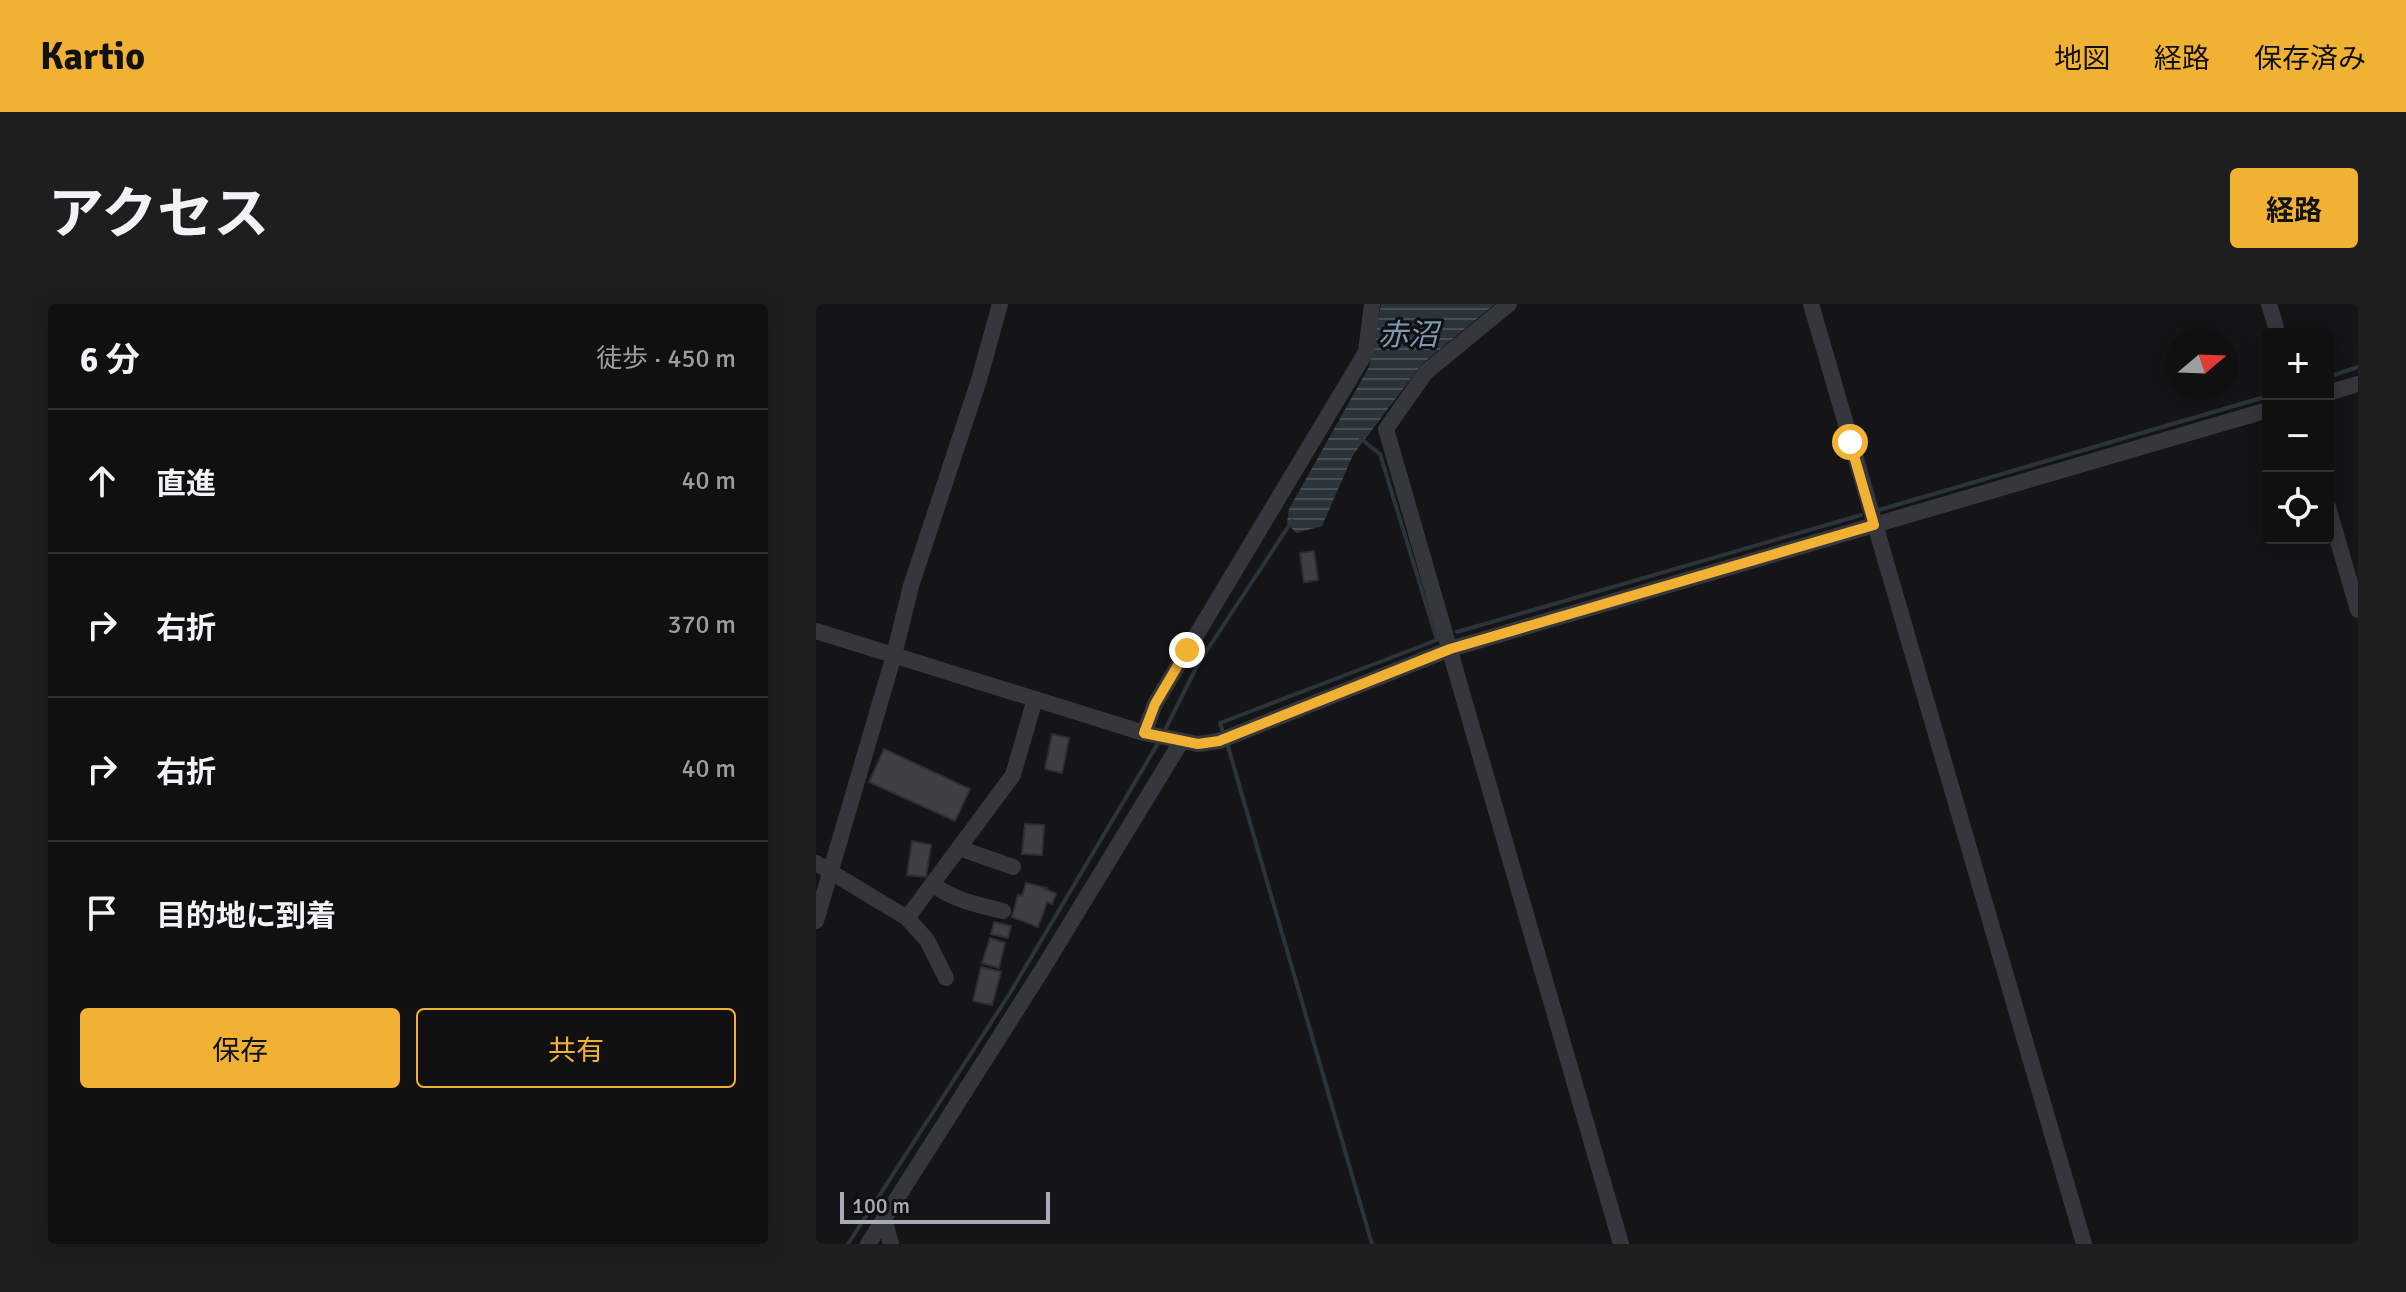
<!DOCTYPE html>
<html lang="ja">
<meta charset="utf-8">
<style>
:root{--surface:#101011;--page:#1e1e1f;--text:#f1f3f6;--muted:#9c9d9f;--line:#303031;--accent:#f1b233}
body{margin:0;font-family:Signika,"Noto Sans JP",sans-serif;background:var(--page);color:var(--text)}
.controls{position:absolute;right:24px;top:24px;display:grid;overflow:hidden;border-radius:8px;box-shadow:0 4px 20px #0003}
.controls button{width:72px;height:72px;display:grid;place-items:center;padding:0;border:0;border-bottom:2px solid var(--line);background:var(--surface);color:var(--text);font:40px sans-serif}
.compass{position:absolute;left:1350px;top:24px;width:72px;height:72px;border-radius:50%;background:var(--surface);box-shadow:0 4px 20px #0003;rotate:71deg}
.scale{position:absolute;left:24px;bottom:20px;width:210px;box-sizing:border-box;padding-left:8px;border:4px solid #a7acb7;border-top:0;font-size:22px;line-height:28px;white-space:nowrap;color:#a7acb7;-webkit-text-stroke:6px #101012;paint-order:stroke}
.stop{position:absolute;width:24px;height:24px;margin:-18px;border:6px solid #f1b233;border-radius:50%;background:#fff}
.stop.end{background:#f1b233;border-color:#fff;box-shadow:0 2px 8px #0008}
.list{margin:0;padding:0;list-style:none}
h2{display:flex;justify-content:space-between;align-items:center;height:104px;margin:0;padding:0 32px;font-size:34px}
h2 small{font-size:26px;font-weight:400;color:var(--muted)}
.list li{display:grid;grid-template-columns:52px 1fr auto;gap:24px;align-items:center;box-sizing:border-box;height:144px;padding:0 32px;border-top:2px solid var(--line)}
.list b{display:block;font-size:30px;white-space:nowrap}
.list em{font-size:26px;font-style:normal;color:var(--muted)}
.actions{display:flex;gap:16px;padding:24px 32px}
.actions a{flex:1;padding:18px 0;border:2px solid var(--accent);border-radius:8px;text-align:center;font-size:28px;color:var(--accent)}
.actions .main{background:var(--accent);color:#111}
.icon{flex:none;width:44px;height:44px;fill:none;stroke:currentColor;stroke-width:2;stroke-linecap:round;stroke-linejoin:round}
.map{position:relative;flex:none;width:1542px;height:940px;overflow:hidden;border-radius:8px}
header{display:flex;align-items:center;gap:48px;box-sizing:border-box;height:112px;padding:0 40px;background:var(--accent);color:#111}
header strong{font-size:38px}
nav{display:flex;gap:44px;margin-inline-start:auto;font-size:28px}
.intro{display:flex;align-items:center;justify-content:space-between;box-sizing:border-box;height:192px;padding:0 48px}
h1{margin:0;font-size:56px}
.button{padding:20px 36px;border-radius:8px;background:var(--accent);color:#111;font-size:28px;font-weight:700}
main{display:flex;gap:48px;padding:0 48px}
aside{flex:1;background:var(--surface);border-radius:8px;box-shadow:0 4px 20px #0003}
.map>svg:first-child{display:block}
.water{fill:url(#water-rules)}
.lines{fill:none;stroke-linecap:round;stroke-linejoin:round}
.stream{stroke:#2b343b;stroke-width:4}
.building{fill:#3f4044;stroke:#2f2f33;stroke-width:2}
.minor{stroke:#36373c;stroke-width:16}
.route{stroke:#f1b233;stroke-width:10}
.labels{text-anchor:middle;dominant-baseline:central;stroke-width:6;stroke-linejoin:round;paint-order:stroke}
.water-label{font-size:30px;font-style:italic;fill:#7e99b2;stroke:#101012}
</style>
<header>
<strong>Kartio</strong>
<nav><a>地図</a><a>経路</a><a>保存済み</a></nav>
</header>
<div class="intro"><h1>アクセス</h1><a class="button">経路</a></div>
<main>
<aside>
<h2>6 分<small>徒歩 · 450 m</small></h2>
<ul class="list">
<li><svg class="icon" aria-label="ahead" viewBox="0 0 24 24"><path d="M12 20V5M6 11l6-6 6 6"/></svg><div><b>直進</b></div><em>40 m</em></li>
<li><svg class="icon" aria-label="right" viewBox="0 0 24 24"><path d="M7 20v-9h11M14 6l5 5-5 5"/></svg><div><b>右折</b></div><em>370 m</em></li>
<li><svg class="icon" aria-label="right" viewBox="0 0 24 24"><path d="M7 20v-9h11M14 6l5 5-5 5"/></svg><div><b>右折</b></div><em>40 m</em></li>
<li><svg class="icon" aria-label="arrive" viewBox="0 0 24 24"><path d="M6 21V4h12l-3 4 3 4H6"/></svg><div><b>目的地に到着</b></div></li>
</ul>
<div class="actions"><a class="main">保存</a><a>共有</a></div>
</aside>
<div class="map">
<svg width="1542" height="940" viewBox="0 0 1542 940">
<defs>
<pattern id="water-rules" width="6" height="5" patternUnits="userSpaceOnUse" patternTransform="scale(2)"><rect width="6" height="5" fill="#2b343b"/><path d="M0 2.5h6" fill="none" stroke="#474f55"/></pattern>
</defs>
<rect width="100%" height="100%" fill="#151517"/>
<!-- water -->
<path class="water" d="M565,0h114l-73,60 -69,91 -31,71 -26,7 -9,-10 2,-14 80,-142z"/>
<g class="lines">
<!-- stream -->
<path class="stream" d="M1512,73l30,-10
M1063,206l389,-114
M641,328l404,-117
M348,428l34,-68 94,-143
M408,431l-4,-12 217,-83 -57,-186 -19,-15
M411,439l145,501
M32,940l162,-251 150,-253"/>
</g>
<!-- building -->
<path class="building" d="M498,247l4,29 -14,2 -4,-29z
M236,430l17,4 -7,35 -17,-4z
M68,445l86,40 -15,32 -86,-39z
M209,520l19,1 -2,30 -20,-1z
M96,537l19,4 -5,32 -19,-2z
M210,579l21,5 -2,1 11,5 -4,10 -5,-2 -9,25 -26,-10 6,-22 4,1z
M178,618l17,4 -3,12 -17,-4z
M174,634l15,5 -6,25 -17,-5z
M165,663l20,5 -9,33 -19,-4z"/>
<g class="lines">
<!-- minor -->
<path class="minor" d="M693,0l-83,68 -40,57 235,815
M995,0l273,940
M1453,0l9,30
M1512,89l30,-9
M1512,203l30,103
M0,327l328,102 54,11 21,-3 231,-92 818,-239
M328,429l11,-29 211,-352 6,-48
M143,544l54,19
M0,559l91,55
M116,580c22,16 45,21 71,27
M0,617l78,-266 17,-69 68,-206 21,-76
M130,674l-19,-38 -20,-22 106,-143 22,-76
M68,915l7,25
M52,940l174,-274 139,-228"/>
</g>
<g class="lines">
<!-- route -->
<path class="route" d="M371,346l-32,54 -11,29 54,11 21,-3 231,-92 424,-124 -24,-83"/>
</g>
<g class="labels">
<!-- water labels -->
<g class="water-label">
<text x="592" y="31">赤沼</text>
</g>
</g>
</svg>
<div class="controls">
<button>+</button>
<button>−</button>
<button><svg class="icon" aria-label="locate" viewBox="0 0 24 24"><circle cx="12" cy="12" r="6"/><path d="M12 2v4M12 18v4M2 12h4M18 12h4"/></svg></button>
</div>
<svg class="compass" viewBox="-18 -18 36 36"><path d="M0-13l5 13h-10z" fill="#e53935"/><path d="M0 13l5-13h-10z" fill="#9c9d9f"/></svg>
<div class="scale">100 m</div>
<div class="stop" style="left:1034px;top:138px"></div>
<div class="stop end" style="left:371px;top:346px"></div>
</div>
</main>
